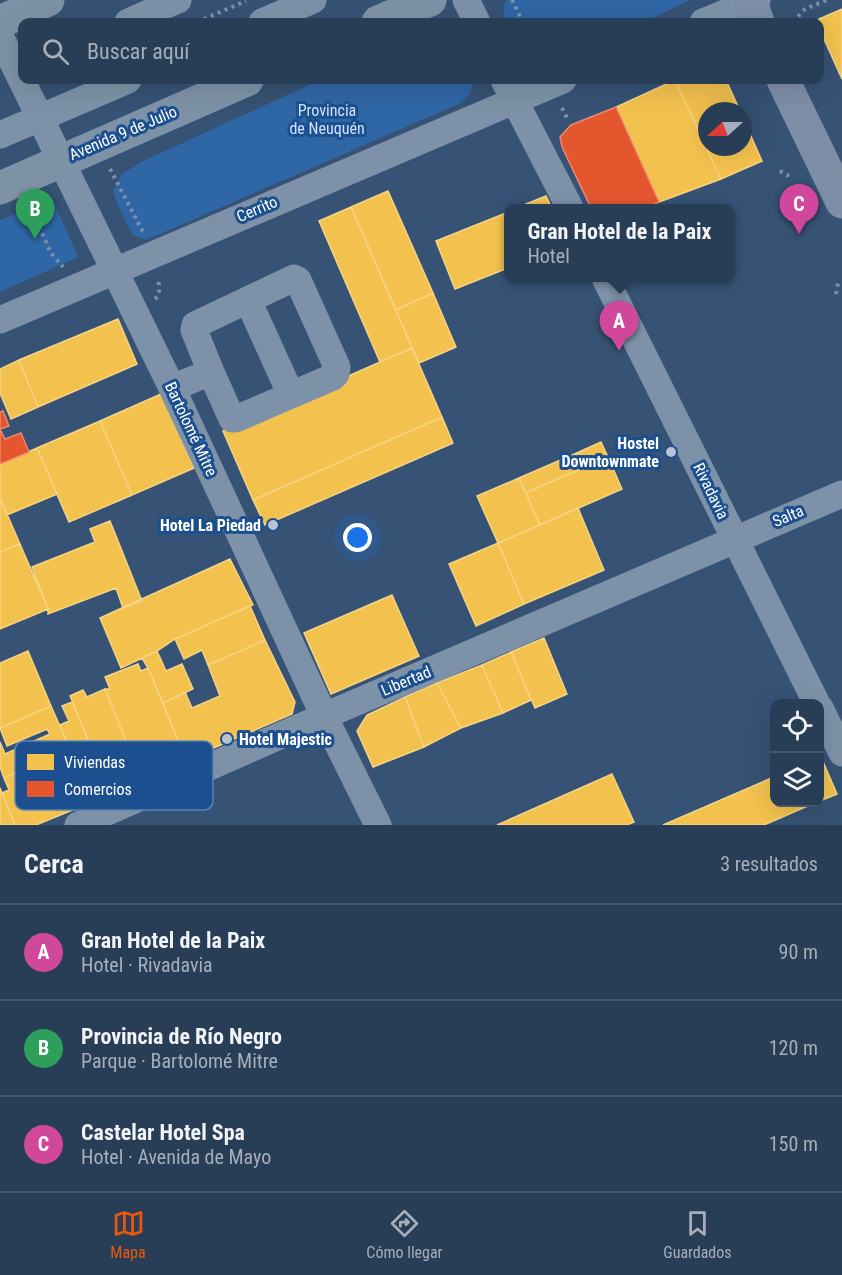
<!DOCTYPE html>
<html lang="es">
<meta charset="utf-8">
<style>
:root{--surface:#283e57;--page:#344961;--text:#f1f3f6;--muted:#a5aeba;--line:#44576d;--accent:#ea580c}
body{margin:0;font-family:"Roboto Condensed",sans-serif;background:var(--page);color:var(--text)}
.controls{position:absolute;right:18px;bottom:18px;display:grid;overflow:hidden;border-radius:12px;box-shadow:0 6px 24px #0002}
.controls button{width:54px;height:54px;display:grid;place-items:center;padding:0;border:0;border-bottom:2px solid var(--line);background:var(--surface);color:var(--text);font:30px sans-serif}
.compass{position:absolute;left:698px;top:102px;width:54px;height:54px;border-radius:50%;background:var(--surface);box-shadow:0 6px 24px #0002;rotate:249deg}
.you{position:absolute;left:358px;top:538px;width:21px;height:21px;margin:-15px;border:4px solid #fff;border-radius:50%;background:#1a73e8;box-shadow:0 0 0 9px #1a73e833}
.badge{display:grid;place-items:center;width:39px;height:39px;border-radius:50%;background:var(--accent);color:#fff;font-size:20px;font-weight:700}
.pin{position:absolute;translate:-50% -50px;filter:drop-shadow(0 2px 3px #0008)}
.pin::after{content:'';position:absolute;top:32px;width:21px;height:18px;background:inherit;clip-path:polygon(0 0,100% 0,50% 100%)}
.popup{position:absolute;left:504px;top:204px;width:231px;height:78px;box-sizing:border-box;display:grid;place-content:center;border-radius:12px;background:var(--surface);filter:drop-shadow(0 2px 4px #0005);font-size:20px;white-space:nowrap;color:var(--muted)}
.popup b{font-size:22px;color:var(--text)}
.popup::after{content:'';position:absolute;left:50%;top:100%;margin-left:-12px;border:12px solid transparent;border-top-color:var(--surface)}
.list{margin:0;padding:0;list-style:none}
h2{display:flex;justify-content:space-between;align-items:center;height:78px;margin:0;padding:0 24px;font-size:26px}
h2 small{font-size:20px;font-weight:400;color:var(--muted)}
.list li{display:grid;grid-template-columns:39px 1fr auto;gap:18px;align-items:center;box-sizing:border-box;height:96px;padding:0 24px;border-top:2px solid var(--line)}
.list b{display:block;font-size:22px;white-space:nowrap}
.list p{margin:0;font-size:20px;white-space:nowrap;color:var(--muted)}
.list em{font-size:20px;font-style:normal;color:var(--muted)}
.icon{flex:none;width:33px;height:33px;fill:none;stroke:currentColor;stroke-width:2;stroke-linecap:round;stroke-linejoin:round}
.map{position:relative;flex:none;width:842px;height:825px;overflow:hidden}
.search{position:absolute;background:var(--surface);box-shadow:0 6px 24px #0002;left:18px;right:18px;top:18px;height:66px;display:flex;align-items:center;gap:15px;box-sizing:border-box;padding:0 21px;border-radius:12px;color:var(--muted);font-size:22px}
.sheet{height:366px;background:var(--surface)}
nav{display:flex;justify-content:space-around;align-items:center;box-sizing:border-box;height:84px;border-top:2px solid var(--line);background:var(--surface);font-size:16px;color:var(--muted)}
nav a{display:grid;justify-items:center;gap:3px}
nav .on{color:var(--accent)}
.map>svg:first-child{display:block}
.green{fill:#2f66a5}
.homes{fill:#f2c14e;stroke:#f6d483;stroke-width:1.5}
.shops{fill:#e4572e;stroke:#ec896d;stroke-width:1.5}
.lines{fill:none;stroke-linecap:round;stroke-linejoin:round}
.path{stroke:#7d92a8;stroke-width:4;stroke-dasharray:3 4.5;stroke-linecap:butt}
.minor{stroke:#7d92a8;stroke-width:27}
.major{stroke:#7d8ea7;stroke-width:33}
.highway{stroke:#7e92a7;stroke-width:33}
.poi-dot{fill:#b9c2ce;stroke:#1b4f8f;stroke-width:2}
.labels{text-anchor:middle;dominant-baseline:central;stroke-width:6;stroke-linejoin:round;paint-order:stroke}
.park-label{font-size:16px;fill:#cfe3fa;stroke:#1b4f8f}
.street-label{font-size:16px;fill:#fff;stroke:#1b4f8f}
.poi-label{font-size:16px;font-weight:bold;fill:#fff;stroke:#1b4f8f;text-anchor:end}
.key{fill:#1b4f8f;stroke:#5f84b1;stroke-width:1.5}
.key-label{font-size:16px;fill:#fff}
</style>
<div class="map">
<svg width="842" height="825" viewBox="0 0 842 825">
<rect width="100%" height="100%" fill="#365274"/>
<!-- green -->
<path class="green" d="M507,0h183l-45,22h-138c-4,-8 -5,-14 0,-22z
M320,80l154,1 -4,13 -9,9 -315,137 -13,-5 -12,-22 -8,-21 8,-17 20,-13z
M52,198l26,59 -78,35v-72z"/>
<!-- homes -->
<path class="homes" d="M842,9v70l-22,-49 -1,-8v-3z
M675,80h51l14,31h-33v36h36v-29l19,43 -41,18z
M675,80l46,99 -62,23 -43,-95z
M388,191l45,102 -37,17 -45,-103z
M546,196l6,12h-36z
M351,207l61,141 -32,14 -61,-141z
M508,212v56l-53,21 -19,-48z
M433,293l23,54 -37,16 -23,-53z
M118,319l19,45 -99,43 -19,-47z
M412,348l30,69 -189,83 -30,-69z
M19,360l19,47 -27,12 -11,-26v-24z
M161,394l33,74 -62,27 -32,-74z
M442,417l11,26 -188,82 -12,-25z
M100,421l32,74 -63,27 -32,-74z
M601,442l7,15 -23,10 -6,-15z
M37,448l20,46 -50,21 -7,-17v-34z
M579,452l6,15 -59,26 -7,-15z
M608,457l14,32 -82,36 -14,-32z
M519,478l21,47 -42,18 -21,-47z
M0,498l20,46 -20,8z
M578,508l26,62 -80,34 -26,-61z
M110,521l32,80 -19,7 -7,-20 -68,26v-5l-16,-42 63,-25 -5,-13z
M498,543l26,61 -48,22 -27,-62z
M20,544l28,65 -48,20v-77z
M230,559l23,46 -78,34 -18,12 -36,17 -21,-50z
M392,595l27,61 -88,38 -27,-61z
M250,606l15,34 -57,25 -6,-15 -18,9 -9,-20z
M544,638l23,56 -32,14 -24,-56z
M265,640l30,62 -3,12 -106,46 -23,-57 22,-11 7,16 28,-12 -12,-31z
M28,651l23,55 -51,22v-65z
M157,651l9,20 16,-7 11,25 -30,14 -15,-35 -6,-10z
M511,652l20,48 -28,13 -21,-48z
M138,664l3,7 7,-3 38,92 -44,20 -37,-91h5l-5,-12z
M482,665l21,48 -42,15 -24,-45z
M437,683l24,45 -37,19 -19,-50z
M105,689l37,91 -31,14 -41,-98 13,-6 4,7z
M405,697l19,50 -51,20 -16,-36 10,-16z
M72,702l39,92 -19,8 -32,-77 9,-4 -7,-15z
M51,706l19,43 -66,29 -4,-11v-25l5,12 45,-20 -3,-5 -40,17 -7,-18z
M70,749l22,53 -56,23h-21l-13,-32 7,-3 -5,-12 17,-8 5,11 10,-4 -3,-7 16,-7 6,6 9,-4 -4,-11z
M821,757l16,37 -17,7v-43z
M612,774l22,48 -7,3h-130z
M774,777v25h43l-53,23h-101z
M0,788l2,5 13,32h-15z"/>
<!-- shops -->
<path class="shops" d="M616,107l43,95 -14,6h-54l-29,-61 -2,-10 11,-12z
M3,411l6,15 -9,3 5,10 16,-6 8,19 -29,12v-52z"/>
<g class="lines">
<!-- path -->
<path class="path" d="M512,0l11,22
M197,22l49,-21
M793,22l12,-13 22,-9
M562,108l5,10
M110,169l33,63
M780,171l9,5
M30,206l21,47 12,14
M836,294l2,-11
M155,299c6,-5 4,-14 3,-21"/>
<!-- minor -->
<path class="minor" d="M466,0l11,22
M128,22l50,-22
M262,22l51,-22
M703,22l54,-22
M0,36l172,352 152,328 54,109
M504,80l66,128
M0,135l128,-55
M605,278l212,426
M0,320l563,-240
M211,372l21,47h4l55,-24
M172,388l39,-16 -17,-42 1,-5 99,-47 4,2 39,87 -1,7 -3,3 -42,18 -43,-95
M820,708l22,45
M78,825l258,-114 506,-217"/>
<!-- major -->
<path class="major" d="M750,0l8,22
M783,80l59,122"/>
<!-- highway -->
<path class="highway" d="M0,22l48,-22
M378,22l52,-22
M0,188l247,-108"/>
</g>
<!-- markers -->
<g class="poi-dot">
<circle cx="671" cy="452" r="6"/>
<circle cx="273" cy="525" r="6"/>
<circle cx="227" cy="739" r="6"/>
</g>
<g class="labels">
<!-- park labels -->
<g class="park-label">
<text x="327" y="110">Provincia<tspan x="327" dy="18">de Neuquén</tspan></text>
</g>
<!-- street labels -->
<g class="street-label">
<text transform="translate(123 133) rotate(-23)">Avenida 9 de Julio</text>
<text transform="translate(257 209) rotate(-23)">Cerrito</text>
<text transform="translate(191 429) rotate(65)">Bartolomé Mitre</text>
<text transform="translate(711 491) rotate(64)">Rivadavia</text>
<text transform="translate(788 516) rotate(-23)">Salta</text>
<text transform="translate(406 681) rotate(-23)">Libertad</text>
</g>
<!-- poi labels -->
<g class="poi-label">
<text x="659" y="443">Hostel<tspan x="659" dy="18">Downtownmate</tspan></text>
<text x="261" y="525">Hotel La Piedad</text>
<text x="239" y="739" text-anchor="start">Hotel Majestic</text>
</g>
</g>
<!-- legend -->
<rect x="15" y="741" width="198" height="69" rx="9" class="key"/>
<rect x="27" y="754" width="27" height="16" fill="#f2c14e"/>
<rect x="27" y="781" width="27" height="16" fill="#e4572e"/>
<g class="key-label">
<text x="64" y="768">Viviendas</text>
<text x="64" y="795">Comercios</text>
</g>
</svg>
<div class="controls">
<button><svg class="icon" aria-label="locate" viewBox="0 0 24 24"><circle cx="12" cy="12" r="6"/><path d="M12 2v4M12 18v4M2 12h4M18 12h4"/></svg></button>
<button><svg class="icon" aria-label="layers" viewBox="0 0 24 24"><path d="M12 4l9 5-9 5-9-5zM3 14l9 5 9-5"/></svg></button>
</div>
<svg class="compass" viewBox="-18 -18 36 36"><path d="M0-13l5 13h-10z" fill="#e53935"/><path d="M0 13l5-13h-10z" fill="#a5aeba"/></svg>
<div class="you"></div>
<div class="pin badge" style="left:619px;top:351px;background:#d1479c">A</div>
<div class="popup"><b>Gran Hotel de la Paix</b>Hotel</div>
<div class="pin badge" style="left:35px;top:239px;background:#2e9e5b">B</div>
<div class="pin badge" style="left:799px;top:234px;background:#d1479c">C</div>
<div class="search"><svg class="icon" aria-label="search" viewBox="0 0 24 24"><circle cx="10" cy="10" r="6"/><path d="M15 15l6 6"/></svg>Buscar aquí</div>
</div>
<section class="sheet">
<h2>Cerca<small>3 resultados</small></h2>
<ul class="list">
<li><span class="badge" style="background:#d1479c">A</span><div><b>Gran Hotel de la Paix</b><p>Hotel · Rivadavia</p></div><em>90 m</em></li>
<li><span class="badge" style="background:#2e9e5b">B</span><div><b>Provincia de Río Negro</b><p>Parque · Bartolomé Mitre</p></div><em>120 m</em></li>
<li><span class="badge" style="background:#d1479c">C</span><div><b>Castelar Hotel Spa</b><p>Hotel · Avenida de Mayo</p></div><em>150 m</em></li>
</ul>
</section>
<nav>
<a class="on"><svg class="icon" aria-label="map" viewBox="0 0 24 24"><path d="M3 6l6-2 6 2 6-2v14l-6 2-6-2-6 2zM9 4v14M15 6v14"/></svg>Mapa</a>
<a><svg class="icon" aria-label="directions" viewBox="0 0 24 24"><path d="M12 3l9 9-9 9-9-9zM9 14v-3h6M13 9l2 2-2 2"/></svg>Cómo llegar</a>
<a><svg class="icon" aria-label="saved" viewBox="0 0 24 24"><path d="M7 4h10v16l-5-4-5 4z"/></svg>Guardados</a>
</nav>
